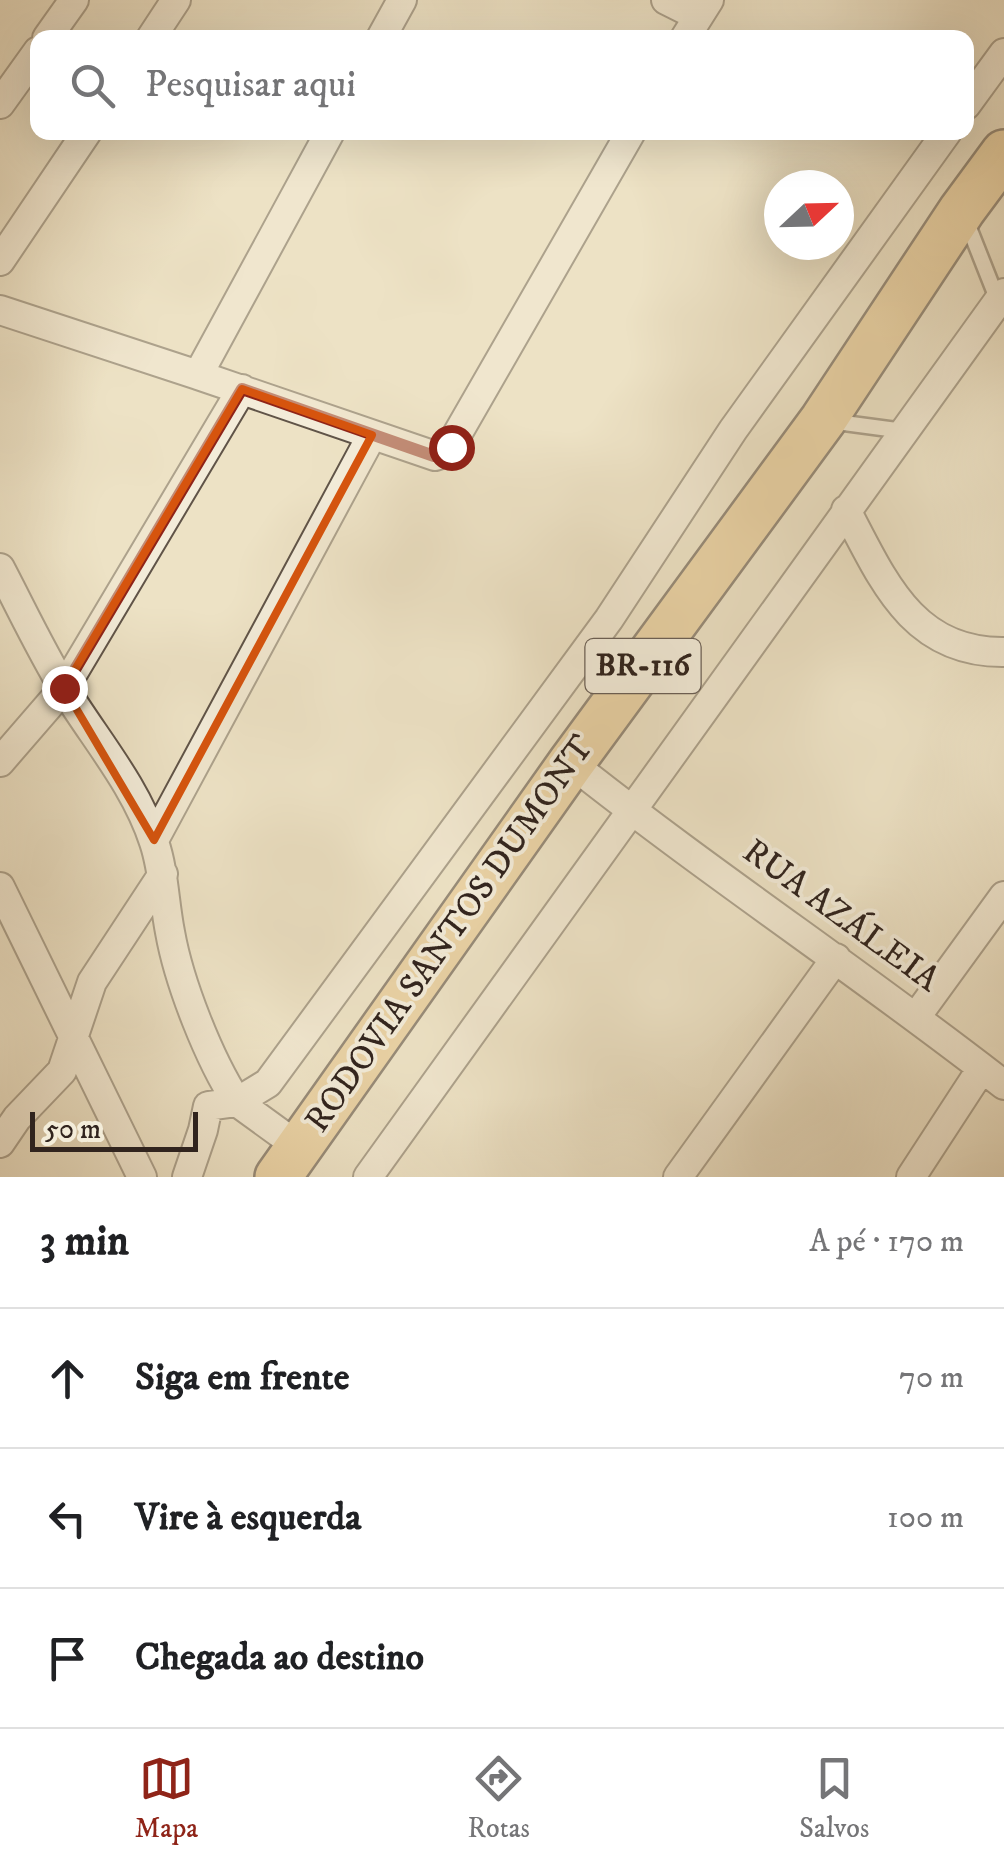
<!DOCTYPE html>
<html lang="pt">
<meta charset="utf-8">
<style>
:root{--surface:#fff;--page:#f6f6f6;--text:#202124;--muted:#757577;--line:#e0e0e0;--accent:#8f2418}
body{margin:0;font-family:"IM FELL DW Pica",serif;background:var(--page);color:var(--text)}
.compass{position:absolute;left:764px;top:170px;width:90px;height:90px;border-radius:50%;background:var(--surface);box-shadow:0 10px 40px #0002;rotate:68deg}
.scale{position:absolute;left:30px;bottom:25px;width:168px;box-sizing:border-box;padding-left:10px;border:5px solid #31241e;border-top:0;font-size:28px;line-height:35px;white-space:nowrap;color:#31241e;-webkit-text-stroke:8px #f3ecd9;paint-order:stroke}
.stop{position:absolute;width:30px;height:30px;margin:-22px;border:8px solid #8f2418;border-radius:50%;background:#fff}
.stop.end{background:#8f2418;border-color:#fff;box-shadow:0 2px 10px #0008}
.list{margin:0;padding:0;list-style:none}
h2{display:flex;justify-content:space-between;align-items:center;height:130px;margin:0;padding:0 40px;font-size:42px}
h2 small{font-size:32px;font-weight:400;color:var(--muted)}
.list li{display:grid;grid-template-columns:65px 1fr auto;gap:30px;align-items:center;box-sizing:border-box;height:140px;padding:0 40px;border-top:2px solid var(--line)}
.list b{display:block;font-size:38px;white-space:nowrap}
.list em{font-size:32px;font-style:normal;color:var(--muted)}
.icon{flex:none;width:55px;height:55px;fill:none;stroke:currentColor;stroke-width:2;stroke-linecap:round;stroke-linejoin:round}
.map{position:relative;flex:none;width:1004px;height:1177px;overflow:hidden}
.search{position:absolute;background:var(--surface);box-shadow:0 10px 40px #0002;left:30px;right:30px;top:30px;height:110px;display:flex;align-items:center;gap:25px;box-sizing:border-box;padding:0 35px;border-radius:20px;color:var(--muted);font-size:38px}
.sheet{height:550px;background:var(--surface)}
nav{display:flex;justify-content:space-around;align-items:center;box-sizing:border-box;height:140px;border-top:2px solid var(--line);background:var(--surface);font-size:28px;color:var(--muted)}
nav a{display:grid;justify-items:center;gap:5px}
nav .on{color:var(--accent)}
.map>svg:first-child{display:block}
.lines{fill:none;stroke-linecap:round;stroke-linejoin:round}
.service-casing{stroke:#605448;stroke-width:19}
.minor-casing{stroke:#605448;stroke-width:32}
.trunk-casing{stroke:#31241e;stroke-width:50}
.service{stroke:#f3ecd9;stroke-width:14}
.minor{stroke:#f3ecd9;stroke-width:28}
.trunk{stroke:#e6c182;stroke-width:45}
.route{stroke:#8f2418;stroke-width:12}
.marked{fill:none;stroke:#d6540e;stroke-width:8;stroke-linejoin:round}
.labels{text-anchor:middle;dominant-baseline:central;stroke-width:8;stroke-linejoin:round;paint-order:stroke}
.shield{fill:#f3ecd9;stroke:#6b6056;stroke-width:2.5}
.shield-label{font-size:32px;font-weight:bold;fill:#31241e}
.street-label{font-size:35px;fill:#31241e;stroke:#f3ecd9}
</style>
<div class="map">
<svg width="1004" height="1177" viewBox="0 0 1004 1177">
<rect width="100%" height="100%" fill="#ede2c5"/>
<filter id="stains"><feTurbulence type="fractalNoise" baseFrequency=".002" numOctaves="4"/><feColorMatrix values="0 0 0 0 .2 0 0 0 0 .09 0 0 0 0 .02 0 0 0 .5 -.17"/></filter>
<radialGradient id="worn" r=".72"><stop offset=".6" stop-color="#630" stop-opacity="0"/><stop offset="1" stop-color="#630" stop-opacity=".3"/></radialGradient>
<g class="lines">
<defs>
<path id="service" d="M966,220l32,81
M829,421l75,10"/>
<path id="minor" d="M666,0l32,16
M47,38l27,-38
M151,38l25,-38
M381,38l21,-38
M685,38l24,-38
M0,104l38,-53
M966,105l38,-52
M0,261l87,-129
M0,310l198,65 132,-243
M198,375l237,81 12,-4 184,-320
M846,510c37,70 66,143 158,142
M0,568c21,40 41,83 65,122 30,49 71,96 89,152 10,29 10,60 16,90 9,51 39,127 67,170l-29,4 -5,24 -16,47
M0,762l64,-74 178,-299
M571,763c141,112 291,211 433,322
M154,840l218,-405
M0,887l142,290
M916,1017l88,-121
M0,1143l17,-25 45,-47 30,-89 71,-108
M299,1147l-62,-45 31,-19 341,-464 124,-189 214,-298
M368,1177l636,-884
M678,1177l158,-219
M911,1177l71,-109"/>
<path id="trunk" d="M278,1177l293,-414 252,-343 139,-210 42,-57"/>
</defs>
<!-- service casing -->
<use href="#service" class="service-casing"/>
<!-- minor casing -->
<use href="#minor" class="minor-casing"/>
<!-- trunk casing -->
<use href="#trunk" class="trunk-casing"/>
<!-- service -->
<use href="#service" class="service"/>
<!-- minor -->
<use href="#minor" class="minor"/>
<!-- trunk -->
<use href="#trunk" class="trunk"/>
</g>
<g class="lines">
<!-- route -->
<path class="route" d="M64,688l178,-299 192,67 17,-9"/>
</g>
<!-- marked area -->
<path d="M0 0H1004V1177H0ZM242,389l130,46 -218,405 -90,-152z" fill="#ede2c5" fill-opacity=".55" fill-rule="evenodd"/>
<path class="marked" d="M242,389l130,46 -218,405 -90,-152z"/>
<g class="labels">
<!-- shield labels -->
<rect class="shield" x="585.5" y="639" width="115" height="54" rx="8"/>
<g class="shield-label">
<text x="643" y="666">BR-116</text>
</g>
<!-- street labels -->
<g class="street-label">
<text transform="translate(841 916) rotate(36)">RUA AZÁLEIA</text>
<text transform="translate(450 934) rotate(-55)">RODOVIA SANTOS DUMONT</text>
</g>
</g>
<rect width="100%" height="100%" filter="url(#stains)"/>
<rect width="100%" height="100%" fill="url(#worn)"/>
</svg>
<svg class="compass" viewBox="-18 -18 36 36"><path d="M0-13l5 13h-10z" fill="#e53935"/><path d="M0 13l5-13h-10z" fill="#757577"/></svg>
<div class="scale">50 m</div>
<div class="stop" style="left:451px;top:447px"></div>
<div class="stop end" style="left:64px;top:688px"></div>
<div class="search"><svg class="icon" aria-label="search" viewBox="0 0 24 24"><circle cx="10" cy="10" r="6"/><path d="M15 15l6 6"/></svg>Pesquisar aqui</div>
</div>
<section class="sheet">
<h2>3 min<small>A pé · 170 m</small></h2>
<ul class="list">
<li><svg class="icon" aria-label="ahead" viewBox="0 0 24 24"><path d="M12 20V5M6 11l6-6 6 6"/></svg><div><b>Siga em frente</b></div><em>70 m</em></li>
<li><svg class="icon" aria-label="left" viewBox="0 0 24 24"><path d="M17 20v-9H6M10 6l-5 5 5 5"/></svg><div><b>Vire à esquerda</b></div><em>100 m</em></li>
<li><svg class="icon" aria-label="arrive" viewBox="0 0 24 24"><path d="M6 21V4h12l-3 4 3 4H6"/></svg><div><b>Chegada ao destino</b></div></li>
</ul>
</section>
<nav>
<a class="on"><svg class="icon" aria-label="map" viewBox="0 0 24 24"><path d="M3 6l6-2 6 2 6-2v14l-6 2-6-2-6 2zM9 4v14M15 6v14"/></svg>Mapa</a>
<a><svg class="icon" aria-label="directions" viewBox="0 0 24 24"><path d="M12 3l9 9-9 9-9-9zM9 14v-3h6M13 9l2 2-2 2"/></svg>Rotas</a>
<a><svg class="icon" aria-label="saved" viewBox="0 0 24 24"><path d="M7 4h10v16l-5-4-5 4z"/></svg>Salvos</a>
</nav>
